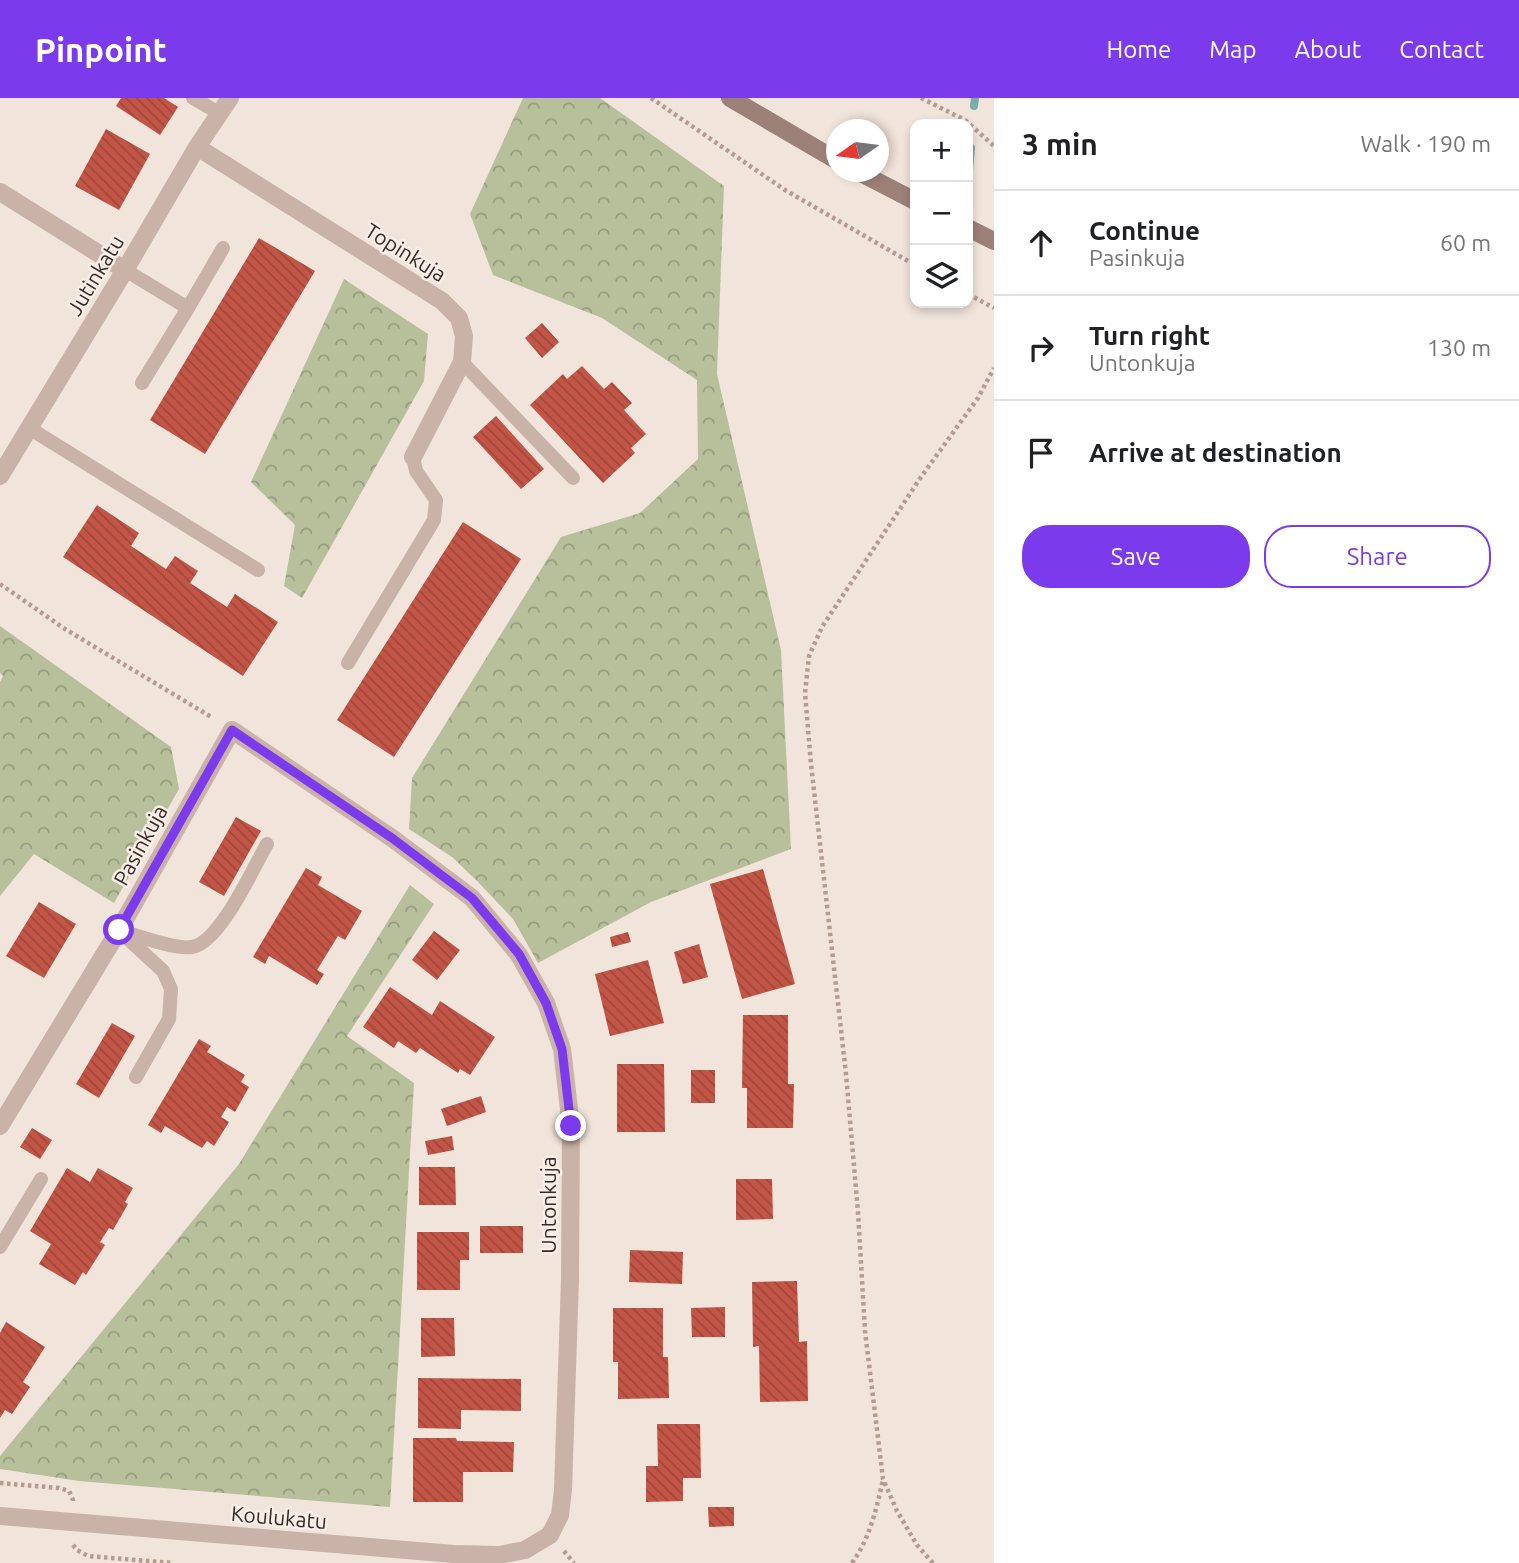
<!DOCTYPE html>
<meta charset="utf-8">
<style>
:root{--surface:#fff;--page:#f2f2f2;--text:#202124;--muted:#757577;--line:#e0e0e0;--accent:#7c3aed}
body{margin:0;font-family:Ubuntu,sans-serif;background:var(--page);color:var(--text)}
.controls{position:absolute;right:21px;top:21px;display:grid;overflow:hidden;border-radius:14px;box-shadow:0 4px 10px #0003}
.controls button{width:63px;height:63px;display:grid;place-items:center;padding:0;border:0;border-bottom:2px solid var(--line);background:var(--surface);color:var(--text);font:35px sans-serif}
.compass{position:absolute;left:826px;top:21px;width:63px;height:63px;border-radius:50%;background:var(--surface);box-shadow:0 4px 10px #0003;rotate:256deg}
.stop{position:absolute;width:21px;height:21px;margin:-16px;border:5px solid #7c3aed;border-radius:50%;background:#fff}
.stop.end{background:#7c3aed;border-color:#fff;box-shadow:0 2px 7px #0008}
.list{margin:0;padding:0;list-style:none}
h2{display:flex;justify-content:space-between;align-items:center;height:91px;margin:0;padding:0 28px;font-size:30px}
h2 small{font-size:23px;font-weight:400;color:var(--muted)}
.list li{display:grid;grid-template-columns:46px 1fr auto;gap:21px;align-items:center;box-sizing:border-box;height:105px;padding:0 28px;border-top:2px solid var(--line)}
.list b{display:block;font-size:26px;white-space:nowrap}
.list p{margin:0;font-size:23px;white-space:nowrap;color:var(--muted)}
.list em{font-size:23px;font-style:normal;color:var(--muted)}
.actions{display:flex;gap:14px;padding:21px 28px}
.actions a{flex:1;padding:16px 0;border:2px solid var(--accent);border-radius:28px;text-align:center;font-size:24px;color:var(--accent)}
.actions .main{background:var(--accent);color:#fff}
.icon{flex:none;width:38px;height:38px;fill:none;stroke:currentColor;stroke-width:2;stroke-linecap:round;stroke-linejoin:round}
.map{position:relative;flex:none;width:994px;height:1465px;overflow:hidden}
header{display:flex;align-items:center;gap:42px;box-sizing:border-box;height:98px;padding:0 35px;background:var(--accent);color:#fff}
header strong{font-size:33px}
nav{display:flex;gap:38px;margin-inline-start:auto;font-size:24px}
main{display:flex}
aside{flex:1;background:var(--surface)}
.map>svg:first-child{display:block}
.forest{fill:url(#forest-crowns)}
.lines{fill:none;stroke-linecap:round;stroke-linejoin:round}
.stream{stroke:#7baea9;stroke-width:8}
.building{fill:url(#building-back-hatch)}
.path{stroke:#b59c91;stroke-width:4.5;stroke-dasharray:3.5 3.5;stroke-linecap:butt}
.service{stroke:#c9b2a7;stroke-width:14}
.minor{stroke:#c9b2a7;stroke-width:18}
.tertiary{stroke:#c9b2a7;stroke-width:18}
.secondary{stroke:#9c8179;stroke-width:18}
.route{stroke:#7c3aed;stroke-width:9}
.labels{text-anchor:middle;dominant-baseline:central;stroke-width:5;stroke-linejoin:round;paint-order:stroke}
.street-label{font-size:21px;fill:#362a28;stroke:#f9eee7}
</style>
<header>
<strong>Pinpoint</strong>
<nav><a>Home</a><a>Map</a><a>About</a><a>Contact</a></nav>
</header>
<main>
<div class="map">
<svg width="994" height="1465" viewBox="0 0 994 1465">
<defs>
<pattern id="forest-crowns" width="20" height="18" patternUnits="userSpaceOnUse" patternTransform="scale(1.75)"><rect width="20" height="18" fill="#b8c09b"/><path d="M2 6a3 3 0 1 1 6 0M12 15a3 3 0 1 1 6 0" fill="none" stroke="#969c7e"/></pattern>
<pattern id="building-back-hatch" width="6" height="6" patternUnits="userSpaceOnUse" patternTransform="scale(1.75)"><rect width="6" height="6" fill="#c35547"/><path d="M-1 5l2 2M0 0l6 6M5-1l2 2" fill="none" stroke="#9f473b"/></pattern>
</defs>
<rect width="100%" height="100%" fill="#f1e4db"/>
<!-- forest -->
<path class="forest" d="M523,0h77l124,88 -7,188 64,276 10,199 -140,53 -113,61 -25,-44 -36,-38 -25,-24 -43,-28 3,-51 149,-241 79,-24 58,-54 -1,-79 -95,-62 -109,-43 -23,-61z
M344,181l84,55 -4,47 -122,217 -18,-12 11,-61 -44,-43z
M0,528l171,121 8,42 -65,114 -80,-49 -34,42v-214l3,-6 -3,-3z
M410,787l24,19 -87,132 67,47 -24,424 -311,-26 -79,-12v-13l239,-292z"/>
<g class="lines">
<!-- stream -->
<path class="stream" d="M974,8l1,-8
M968,85l3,-35"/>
</g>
<!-- building -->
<path class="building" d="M121,0h43l14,9 -18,28 -44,-29z
M106,31l44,25 -31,56 -44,-24z
M259,140l56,33 -110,183 -55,-34z
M542,225l17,19 -17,16 -17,-20z
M582,268l22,23 8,-7 20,21 -8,7 22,24 -15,14 4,5 -32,30 -73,-78 33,-31 4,5z
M496,318l48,53 -23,20 -48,-52z
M97,407l42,28 -8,13 35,23 9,-13 23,15 -8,12 37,24 8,-13 43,28 -35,54 -180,-119z
M463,424l58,37 -127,198 -57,-37z
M236,719l25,14 -37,65 -25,-14z
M306,770l16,9 -4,8 44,26 -17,29 -7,-4 -21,34 7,4 -7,11 -48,-29 -4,8 -12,-7z
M763,771l32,115 -53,15 -32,-115z
M39,804l37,22 -32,54 -38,-22z
M434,833l26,19 -23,30 -25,-20z
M628,834l3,10 -19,5 -2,-10z
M699,846l9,33 -25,7 -9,-32z
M648,862l16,63 -54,13 -15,-62z
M390,889l42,28 8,-14 55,36 -25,38 -10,-6 -2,4 -38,-25 -4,5 -18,-12 -4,7 -31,-21z
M743,917h45v69h6l-1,44h-46v-40h-5z
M112,925l23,13 -36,62 -23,-14z
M199,941l12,7 -4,6 38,23 -4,7 8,5 -14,25 -8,-5 -6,10 8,5 -15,24 -7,-5 -5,7 -37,-22 -4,7 -13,-8z
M617,966h47l1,68h-48z
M691,972h24v33h-24z
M481,998l5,16 -39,14 -6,-17z
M32,1030l20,12 -12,19 -20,-12z
M452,1038l2,14 -26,5 -3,-14z
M419,1069h36l1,38h-37z
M67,1070l23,14 8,-14 35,20 -8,14 3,2 -15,26 -4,-2 -9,14 5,3 -19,30 -3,-3 -8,13 -36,-21 12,-20 -21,-13z
M736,1081h36l1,40 -37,1z
M480,1128h43v27h-43z
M417,1134h52v28h-9v30h-43z
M630,1152l53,2 -1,32 -53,-2z
M797,1183l2,61 8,-1 1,60 -48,1 -1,-56 -6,1 -1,-65z
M725,1209v30h-33l-1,-29z
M613,1210h50v49h5l1,41 -51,1v-37h-5z
M421,1220h33l1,38 -34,1z
M6,1224l39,25 -22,35 7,5 -18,27 -7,-4 -5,8v-85z
M418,1280l103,1v32l-60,-1v19l-43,-1z
M657,1326h43l1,54h-18v23l-37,1v-36h12z
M413,1340h43l1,3 57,1 -1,30h-50v30h-50z
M708,1409h26v19l-25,1z"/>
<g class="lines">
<!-- path -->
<path class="path" d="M651,0l134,92 130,75
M921,0l44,22 29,26
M968,196l26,14
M0,486l65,45 148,89
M0,1385l59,5 10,3 4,9v2
M73,1447l4,5 11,6 84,7
M564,1453l10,12
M852,1465c18,-25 24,-53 31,-83
M933,1465l-16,-18 -20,-34 -14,-32 -18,-148 -7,-119 -12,-138 -35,-310 -6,-71 4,-37 13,-29 99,-150 57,-79 16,-30"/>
<!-- service -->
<path class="service" d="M193,0l26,15
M125,172l63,38 -46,75
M188,210l35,-60
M462,264l111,116
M29,330l229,142
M348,565l86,-143 2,-20 -20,-29 -3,-14
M119,832c16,5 57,20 73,17 28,-4 61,-79 75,-103
M124,837l39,36 8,18 -2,30 -33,58
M0,1149l41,-68"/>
<!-- minor -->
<path class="minor" d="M197,49l245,154 17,17 5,18 -2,26 -49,95
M0,94l125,78
M0,378l125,-206 72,-123 33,-49
M0,1028l119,-196 113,-200 160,108 80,60 47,57 27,48 16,46 9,77 -1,153 -7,211 -3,25 -10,20"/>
<!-- tertiary -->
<path class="tertiary" d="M0,1418l454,38 45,1 26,-5 25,-15"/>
<!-- secondary -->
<path class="secondary" d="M730,0l106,62
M859,74l56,29
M968,130l26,13"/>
</g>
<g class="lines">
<!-- route -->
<path class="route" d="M119,832l113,-200 160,108 80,60 47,56 27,49 16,46 9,77"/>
</g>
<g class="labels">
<!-- street labels -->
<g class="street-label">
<text transform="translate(406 154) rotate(32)">Topinkuja</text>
<text transform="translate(95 177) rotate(-59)">Jutinkatu</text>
<text transform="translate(140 747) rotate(-61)">Pasinkuja</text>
<text transform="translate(548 1107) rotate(-90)">Untonkuja</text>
<text transform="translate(279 1419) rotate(5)">Koulukatu</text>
</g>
</g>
</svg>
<div class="controls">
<button>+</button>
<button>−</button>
<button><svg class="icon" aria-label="layers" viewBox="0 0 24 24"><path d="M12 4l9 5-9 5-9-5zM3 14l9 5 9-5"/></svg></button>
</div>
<svg class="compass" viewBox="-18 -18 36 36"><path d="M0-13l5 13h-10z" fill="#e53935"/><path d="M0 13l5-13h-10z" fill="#757577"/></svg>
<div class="stop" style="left:119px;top:832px"></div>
<div class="stop end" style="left:571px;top:1028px"></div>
</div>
<aside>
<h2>3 min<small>Walk · 190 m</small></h2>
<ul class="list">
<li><svg class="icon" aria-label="ahead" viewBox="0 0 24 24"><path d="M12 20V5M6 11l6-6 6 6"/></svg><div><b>Continue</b><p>Pasinkuja</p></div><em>60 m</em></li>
<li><svg class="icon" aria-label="right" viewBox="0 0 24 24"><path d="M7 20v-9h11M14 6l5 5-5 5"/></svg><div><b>Turn right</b><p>Untonkuja</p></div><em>130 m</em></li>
<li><svg class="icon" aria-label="arrive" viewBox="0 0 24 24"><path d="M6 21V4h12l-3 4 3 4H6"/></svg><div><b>Arrive at destination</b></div></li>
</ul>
<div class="actions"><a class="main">Save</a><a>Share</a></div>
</aside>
</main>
